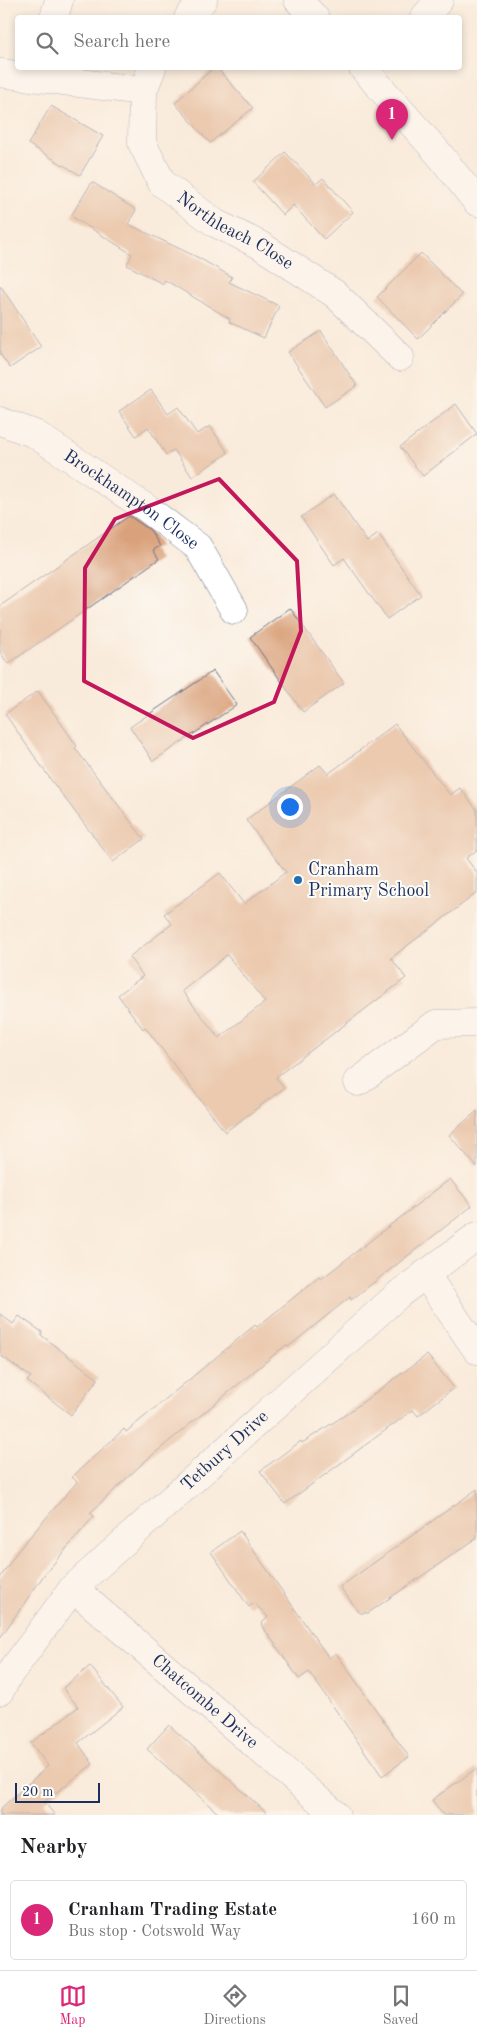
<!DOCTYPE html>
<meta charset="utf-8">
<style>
:root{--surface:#fff;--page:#f2f2f2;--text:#202124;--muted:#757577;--line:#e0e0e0;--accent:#db2777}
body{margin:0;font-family:"Old Standard TT",serif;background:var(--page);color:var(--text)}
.scale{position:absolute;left:15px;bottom:12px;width:85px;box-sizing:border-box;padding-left:5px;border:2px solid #1b2f5e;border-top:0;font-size:14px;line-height:18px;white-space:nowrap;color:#1b2f5e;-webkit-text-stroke:4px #fdfcf7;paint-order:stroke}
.you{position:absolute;left:289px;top:806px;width:18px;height:18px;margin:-12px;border:4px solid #fff;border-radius:50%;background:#1a73e8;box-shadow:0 0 0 8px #1a73e833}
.badge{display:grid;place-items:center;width:32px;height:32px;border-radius:50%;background:var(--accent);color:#fff;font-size:16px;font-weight:700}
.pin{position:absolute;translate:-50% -41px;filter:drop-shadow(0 1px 2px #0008)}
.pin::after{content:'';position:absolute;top:26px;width:18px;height:15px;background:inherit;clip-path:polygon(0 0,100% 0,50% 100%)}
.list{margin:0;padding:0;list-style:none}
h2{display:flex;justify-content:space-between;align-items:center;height:65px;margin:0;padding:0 20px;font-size:21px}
h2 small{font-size:16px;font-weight:400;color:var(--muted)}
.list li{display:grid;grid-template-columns:32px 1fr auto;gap:15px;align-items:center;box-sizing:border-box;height:80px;margin:0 10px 10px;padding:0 10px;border:1px solid var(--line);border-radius:5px}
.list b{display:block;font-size:19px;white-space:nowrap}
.list p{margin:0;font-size:16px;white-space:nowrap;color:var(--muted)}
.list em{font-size:16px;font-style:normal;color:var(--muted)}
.icon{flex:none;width:28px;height:28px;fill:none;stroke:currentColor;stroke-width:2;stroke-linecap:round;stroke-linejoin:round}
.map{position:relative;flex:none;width:477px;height:1815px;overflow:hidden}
.search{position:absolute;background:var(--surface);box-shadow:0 2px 8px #0003;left:15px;right:15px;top:15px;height:55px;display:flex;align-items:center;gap:12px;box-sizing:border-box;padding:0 18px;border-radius:5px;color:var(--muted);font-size:19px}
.sheet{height:155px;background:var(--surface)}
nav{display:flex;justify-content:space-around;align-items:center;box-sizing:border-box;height:70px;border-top:1px solid var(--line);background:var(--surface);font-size:14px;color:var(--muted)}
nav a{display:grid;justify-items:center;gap:2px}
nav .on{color:var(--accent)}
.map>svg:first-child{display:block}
.building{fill:#daa27b;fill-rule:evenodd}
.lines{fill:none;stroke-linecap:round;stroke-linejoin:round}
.minor-casing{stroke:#69718a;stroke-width:29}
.major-casing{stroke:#69718a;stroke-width:29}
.minor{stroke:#fff;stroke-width:28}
.major{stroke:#fff;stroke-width:28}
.marked{fill:none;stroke:#c2185b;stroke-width:4;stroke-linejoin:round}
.poi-dot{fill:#1f6fb2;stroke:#fdfcf7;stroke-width:2}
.labels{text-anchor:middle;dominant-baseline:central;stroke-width:4;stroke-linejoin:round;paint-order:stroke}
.street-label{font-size:18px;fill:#1b2f5e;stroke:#fdfcf7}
.poi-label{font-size:18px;fill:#1b2f5e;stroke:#fdfcf7;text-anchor:start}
</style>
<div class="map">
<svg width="477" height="1815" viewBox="0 0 477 1815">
<rect width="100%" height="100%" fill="#fdfcf7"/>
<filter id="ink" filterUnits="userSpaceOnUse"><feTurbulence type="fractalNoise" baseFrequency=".02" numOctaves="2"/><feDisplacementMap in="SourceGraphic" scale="10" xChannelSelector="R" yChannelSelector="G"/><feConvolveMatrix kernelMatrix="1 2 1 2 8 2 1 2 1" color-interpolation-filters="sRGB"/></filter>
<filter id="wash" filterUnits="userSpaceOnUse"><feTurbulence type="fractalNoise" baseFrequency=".0096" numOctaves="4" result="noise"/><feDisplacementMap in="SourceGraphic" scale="20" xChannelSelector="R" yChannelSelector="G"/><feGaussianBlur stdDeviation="1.12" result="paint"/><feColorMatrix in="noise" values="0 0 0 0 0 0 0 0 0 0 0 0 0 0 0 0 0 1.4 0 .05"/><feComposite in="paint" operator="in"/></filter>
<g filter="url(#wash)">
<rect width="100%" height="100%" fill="#f9ebdb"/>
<g id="blocks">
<!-- building -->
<path class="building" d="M213,68h4l36,40 -43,35 -35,-40z
M51,106l52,30 -23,39 -52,-31z
M285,152l31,32 7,-6 30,34 -29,27 -31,-34 -10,10 -30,-33z
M92,182l44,28 -8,14 71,34 33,19 -3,5 50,24 -15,32 -35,-16 1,-3 -65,-39 -2,4 -36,-19 5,-11 -61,-38z
M421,253l41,42 -44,44 -41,-42z
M0,285l41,62 -31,21 -10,-14z
M321,331l36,55 -32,21 -37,-55z
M151,390l17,24 10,-7 19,27 13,-8 18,27 -36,24 -18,-27 -8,5 -18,-28 -12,9 -17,-25z
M456,404l21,30 -54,42 -23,-29z
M334,494l33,48 11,-8 43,61 -34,24 -43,-61 -10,7 -33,-48z
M129,516l21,14 10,16 -7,4 6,9 -151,105 -8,-12v-46z
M290,608l54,75 -41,29 -53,-75z
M213,671l24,34 -84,56 -23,-34z
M38,691l39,55 -2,2 69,91 -31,23 -62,-82 -46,-66z
M395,724l55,71 10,-7 17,22v40l-11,8 11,15v20l-86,65 15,20 -130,99 8,11 -59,44 -80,-105 -2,2 -25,-34 25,-19 -14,-19 43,-33 -8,-10 56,-41 24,31 42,-32 -40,-52 74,-55 8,9zM227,955l38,47 -46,36 -37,-47z
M477,1111v56l-28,-32z
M450,1179l22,27 -121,94 -1,-3 -62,50 -2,-2 -142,117 -54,51 4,3 -50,59 -44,63v-60l16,-25 61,-71 -5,-5 52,-48 2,3 129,-107 2,2 62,-50 2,2z
M0,1314l13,10 6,-8 23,16 -1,3 57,44 -27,36 -44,-34 4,-4 -31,-22z
M427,1355l27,33 -36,28 -5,-6 -128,94 -25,-33 41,-30 1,2 43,-28z
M477,1489v49l-109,75h-8l-20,-26z
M240,1531l89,127 7,-5 73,104 -27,19 -73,-104 -10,7 -38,-55 7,-7 -14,-14 -5,4 -38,-55z
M90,1666l33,41 -45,36 15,21 -49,38 11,13h-55v-6l48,-43 -17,-23 47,-36 -15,-19z
M169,1725l100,90h-49l-73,-66z
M477,1768v47h-34l-11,-15z"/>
</g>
</g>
<g filter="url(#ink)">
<use href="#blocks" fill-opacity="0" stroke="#69718a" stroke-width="1"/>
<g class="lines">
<defs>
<g id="minor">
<path d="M54,18l5,-18"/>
<path d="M188,18l15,-18"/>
<path d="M424,18l15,-18"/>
<path id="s1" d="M152,68l-9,23 -1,52 20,40 53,40 45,22 75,49 65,63"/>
<path d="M0,73l143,18"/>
<path id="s2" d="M0,421l35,13 111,74 52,39 36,63"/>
<path d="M358,1082l78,-58 41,-1"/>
<path d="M425,1274l52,76"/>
<path id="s3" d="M73,1588l263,227"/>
<path id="s4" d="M0,1691l8,-15 65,-88 326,-294 78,-58"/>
</g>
<path id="major" d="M298,0l17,18
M363,68l76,86 38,48"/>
</defs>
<!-- minor casing -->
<use href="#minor" class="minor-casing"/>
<!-- major casing -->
<use href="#major" class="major-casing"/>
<!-- minor -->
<use href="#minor" class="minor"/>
<!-- major -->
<use href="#major" class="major"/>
</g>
</g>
<!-- marked area -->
<path d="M0 0H477V1815H0ZM219,479l78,82 4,70 -27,71 -81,36 -109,-57 1,-113 30,-49z" fill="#f9ebdb" fill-opacity=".55" fill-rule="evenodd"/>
<path class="marked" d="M219,479l78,82 4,70 -27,71 -81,36 -109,-57 1,-113 30,-49z"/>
<!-- markers -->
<circle class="poi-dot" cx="298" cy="880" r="5"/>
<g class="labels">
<!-- street labels -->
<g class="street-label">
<text stroke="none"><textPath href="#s1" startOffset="209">Northleach Close</textPath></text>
<text stroke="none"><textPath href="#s2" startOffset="154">Brockhampton Close</textPath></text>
<text stroke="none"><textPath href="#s4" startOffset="331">Tetbury Drive</textPath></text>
<text stroke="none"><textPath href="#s3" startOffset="174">Chatcombe Drive</textPath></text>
</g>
<!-- poi labels -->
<g class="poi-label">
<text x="308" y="870">Cranham<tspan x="308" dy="21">Primary School</tspan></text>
</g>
</g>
</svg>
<div class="scale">20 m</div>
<div class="you"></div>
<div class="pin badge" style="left:392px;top:140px">1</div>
<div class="search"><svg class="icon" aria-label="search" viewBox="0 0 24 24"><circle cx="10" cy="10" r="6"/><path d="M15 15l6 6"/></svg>Search here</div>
</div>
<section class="sheet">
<h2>Nearby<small></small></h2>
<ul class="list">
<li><span class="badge">1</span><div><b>Cranham Trading Estate</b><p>Bus stop · Cotswold Way</p></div><em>160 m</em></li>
</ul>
</section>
<nav>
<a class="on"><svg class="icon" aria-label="map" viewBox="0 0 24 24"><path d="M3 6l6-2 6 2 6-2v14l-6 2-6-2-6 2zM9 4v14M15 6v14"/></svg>Map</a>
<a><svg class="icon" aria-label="directions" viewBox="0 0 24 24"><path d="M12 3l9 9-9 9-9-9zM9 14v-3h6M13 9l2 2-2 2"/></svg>Directions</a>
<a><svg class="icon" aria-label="saved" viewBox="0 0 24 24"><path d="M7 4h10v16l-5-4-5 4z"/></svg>Saved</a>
</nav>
